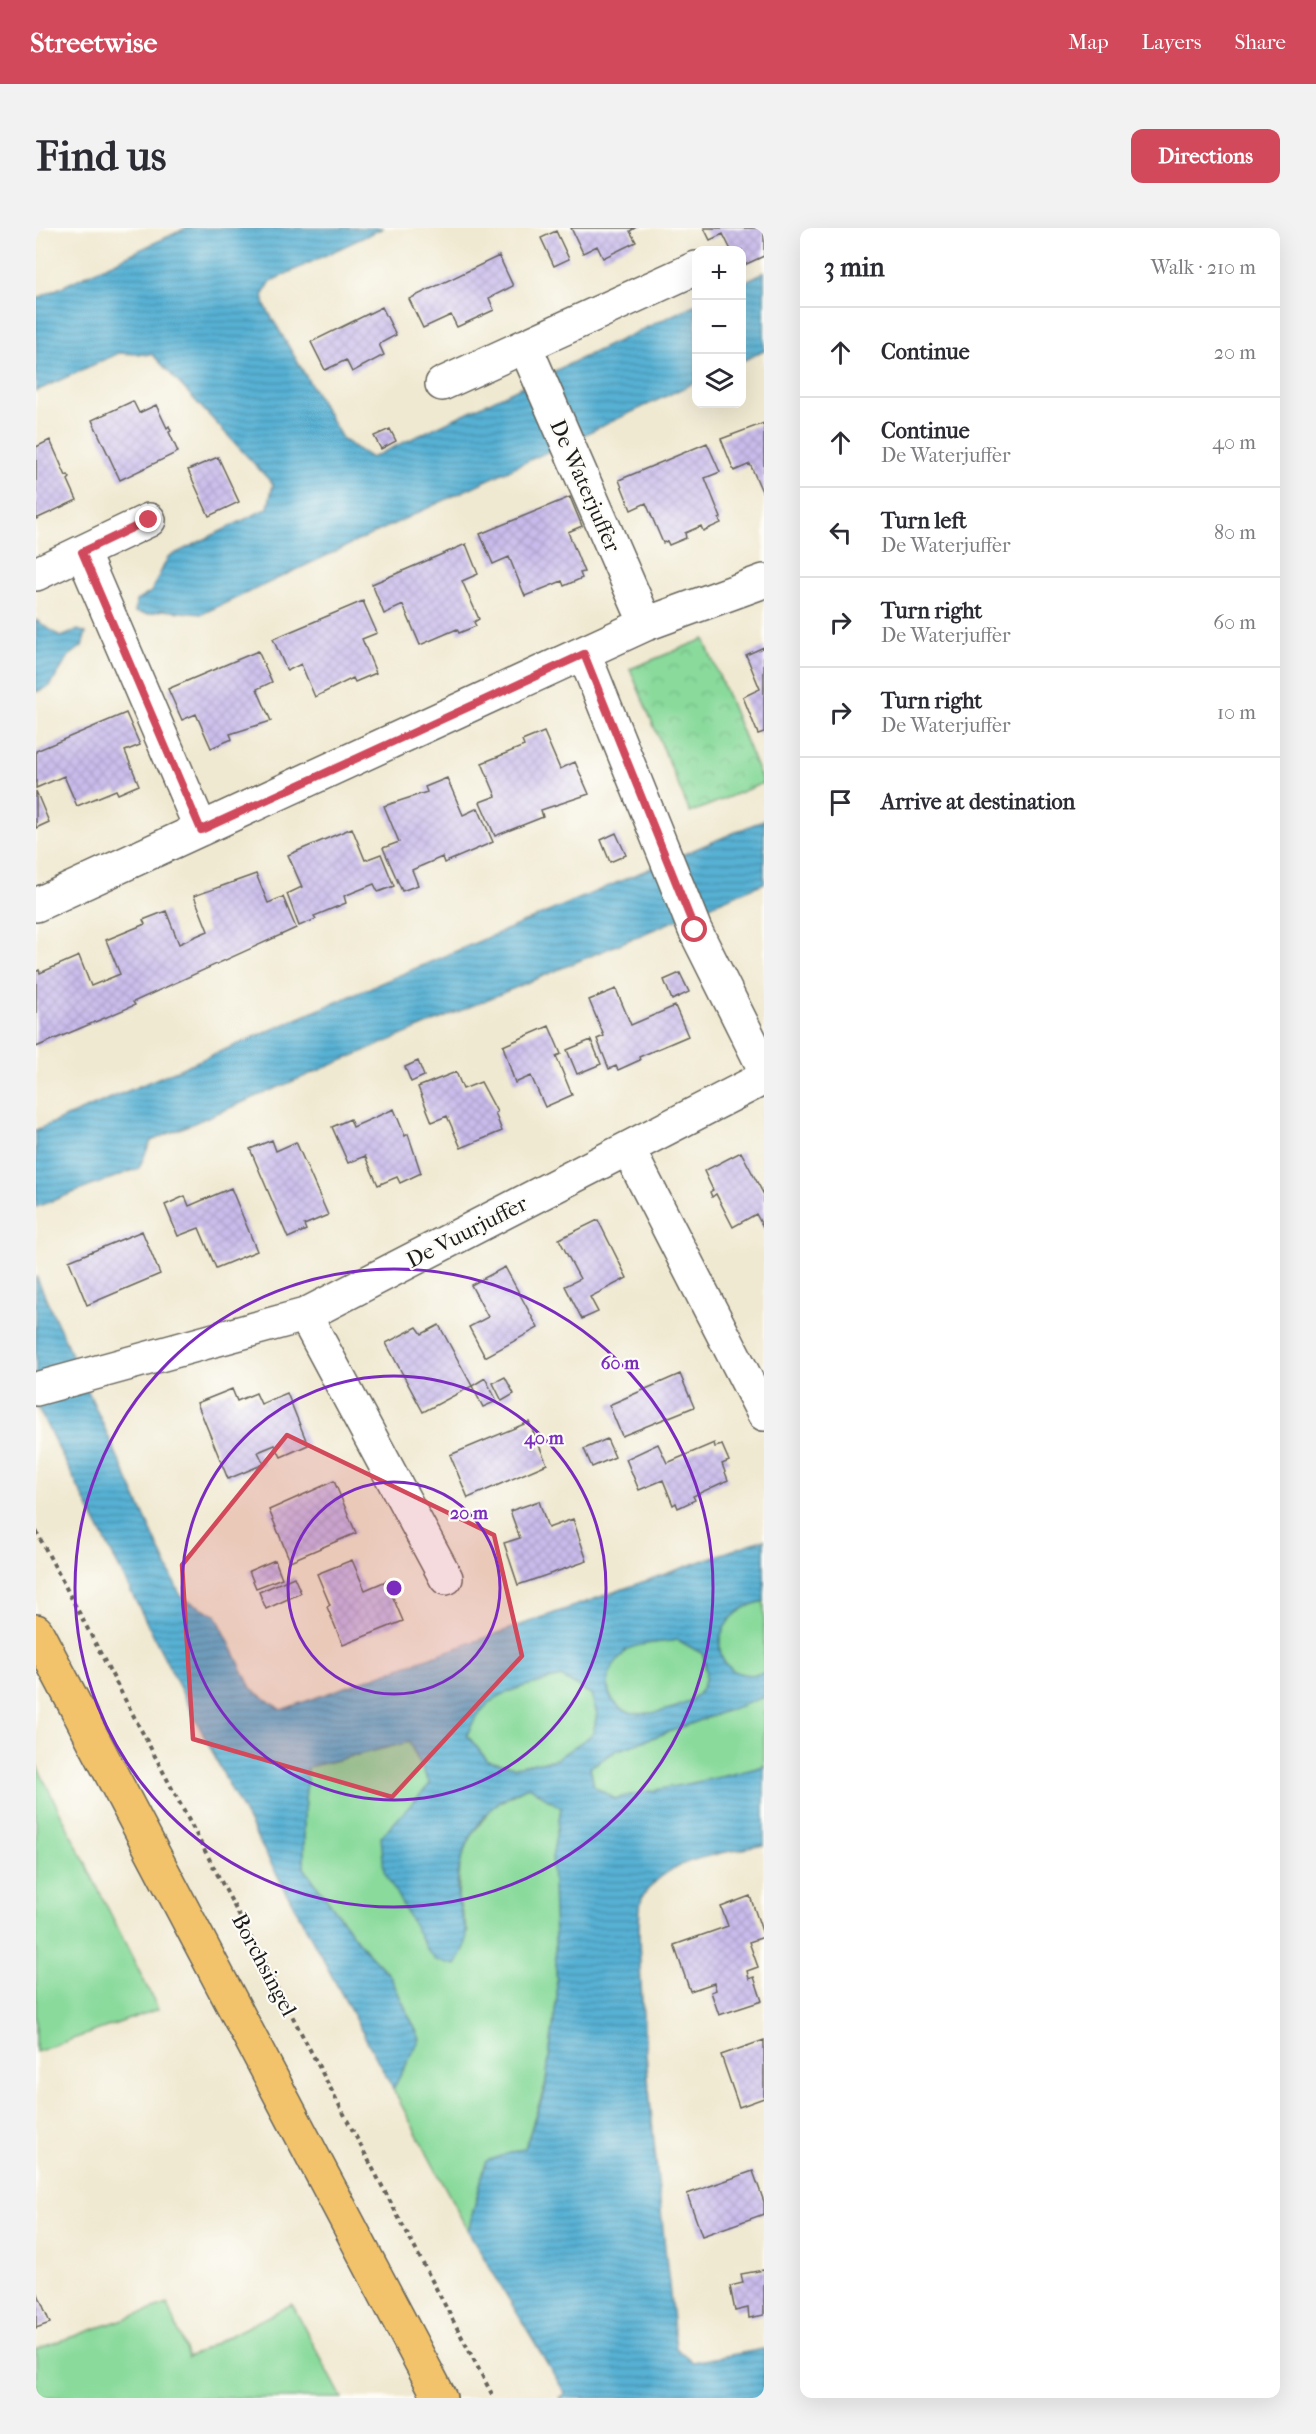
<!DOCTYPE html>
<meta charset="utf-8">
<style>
:root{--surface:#fff;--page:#f2f2f3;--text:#2b2b33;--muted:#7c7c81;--line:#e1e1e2;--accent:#d1495b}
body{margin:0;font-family:"IM FELL French Canon",serif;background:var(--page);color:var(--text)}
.controls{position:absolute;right:18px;top:18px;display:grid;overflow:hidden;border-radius:12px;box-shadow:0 6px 24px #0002}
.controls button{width:54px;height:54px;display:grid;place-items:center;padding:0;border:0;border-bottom:2px solid var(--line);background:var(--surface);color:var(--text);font:30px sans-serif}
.stop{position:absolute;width:18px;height:18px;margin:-14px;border:4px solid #d1495b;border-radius:50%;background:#fff}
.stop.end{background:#d1495b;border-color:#fff;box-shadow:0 2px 6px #0008}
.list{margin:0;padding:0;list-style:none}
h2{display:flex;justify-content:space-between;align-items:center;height:78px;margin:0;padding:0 24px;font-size:26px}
h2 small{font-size:20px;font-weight:400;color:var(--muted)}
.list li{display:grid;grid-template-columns:39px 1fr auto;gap:18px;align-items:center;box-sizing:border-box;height:90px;padding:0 24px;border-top:2px solid var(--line)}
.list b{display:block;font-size:22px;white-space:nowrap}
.list p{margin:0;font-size:20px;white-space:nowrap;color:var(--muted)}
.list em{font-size:20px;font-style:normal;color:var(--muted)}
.icon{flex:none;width:33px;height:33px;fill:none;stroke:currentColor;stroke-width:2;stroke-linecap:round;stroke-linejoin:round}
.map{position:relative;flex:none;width:728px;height:2170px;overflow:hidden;border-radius:12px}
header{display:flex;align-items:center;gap:36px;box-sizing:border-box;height:84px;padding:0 30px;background:var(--accent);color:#fff}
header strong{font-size:28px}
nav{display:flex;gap:33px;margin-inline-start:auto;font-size:21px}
.intro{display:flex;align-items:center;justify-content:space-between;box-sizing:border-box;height:144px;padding:0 36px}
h1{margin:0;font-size:42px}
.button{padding:15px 27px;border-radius:12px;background:var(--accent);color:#fff;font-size:21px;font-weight:700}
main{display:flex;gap:36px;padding:0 36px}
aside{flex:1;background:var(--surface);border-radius:12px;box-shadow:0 6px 24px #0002}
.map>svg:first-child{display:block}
.green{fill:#89da9b;stroke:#527b5c;stroke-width:1.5}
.park{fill:url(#park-crowns);stroke:#527b5c;stroke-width:1.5}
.water{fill:url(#water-rules);stroke:#3a6678;stroke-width:1.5;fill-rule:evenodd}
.building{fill:url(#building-cross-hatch)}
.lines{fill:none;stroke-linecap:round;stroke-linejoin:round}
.minor-casing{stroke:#66645b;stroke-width:36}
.major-casing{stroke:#66645b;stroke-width:36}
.path{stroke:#66645b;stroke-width:4;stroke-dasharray:4.5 4.5;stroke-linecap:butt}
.minor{stroke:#fff;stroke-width:33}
.major{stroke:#f2c36a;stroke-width:33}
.route{stroke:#d1495b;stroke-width:8}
.marked{fill:#d1495b;fill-opacity:0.2;stroke:#d1495b;stroke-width:4.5;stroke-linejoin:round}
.ring{fill:none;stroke:#7b2cbf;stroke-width:3}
.labels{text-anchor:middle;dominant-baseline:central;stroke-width:4.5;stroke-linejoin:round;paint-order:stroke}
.street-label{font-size:22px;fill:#1c1c1c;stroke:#fdfcf7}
.centre{fill:#7b2cbf;stroke:#fdfcf7;stroke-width:3}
.ring-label{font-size:18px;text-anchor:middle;font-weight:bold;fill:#7b2cbf;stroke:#fdfcf7;stroke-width:4.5;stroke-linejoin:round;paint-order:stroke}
</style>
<header>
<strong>Streetwise</strong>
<nav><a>Map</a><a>Layers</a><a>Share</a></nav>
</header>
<div class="intro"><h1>Find us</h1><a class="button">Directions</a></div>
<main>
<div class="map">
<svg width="728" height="2170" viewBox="0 0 728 2170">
<defs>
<pattern id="park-crowns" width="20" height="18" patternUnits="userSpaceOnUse" patternTransform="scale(1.5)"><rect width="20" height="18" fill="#89da9b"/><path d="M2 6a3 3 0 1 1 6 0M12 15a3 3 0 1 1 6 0" fill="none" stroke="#76ba85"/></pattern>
<pattern id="water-rules" width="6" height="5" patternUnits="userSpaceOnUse" patternTransform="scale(1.5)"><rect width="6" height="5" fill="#57b1d4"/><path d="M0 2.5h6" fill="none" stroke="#478fab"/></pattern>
<pattern id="building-cross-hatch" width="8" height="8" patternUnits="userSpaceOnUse" patternTransform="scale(1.5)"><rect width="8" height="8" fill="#c9bbeb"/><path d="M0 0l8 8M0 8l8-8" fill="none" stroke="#aca0c9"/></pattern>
</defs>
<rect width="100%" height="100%" fill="#fdfcf7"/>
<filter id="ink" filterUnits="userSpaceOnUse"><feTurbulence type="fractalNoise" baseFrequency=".0167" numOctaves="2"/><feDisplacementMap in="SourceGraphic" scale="12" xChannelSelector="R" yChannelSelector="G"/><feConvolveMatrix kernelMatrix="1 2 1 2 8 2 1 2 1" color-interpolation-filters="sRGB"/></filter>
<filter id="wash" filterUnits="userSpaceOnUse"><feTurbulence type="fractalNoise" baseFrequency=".008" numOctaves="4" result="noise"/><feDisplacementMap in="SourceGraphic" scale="24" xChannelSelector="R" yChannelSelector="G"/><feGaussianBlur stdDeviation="1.35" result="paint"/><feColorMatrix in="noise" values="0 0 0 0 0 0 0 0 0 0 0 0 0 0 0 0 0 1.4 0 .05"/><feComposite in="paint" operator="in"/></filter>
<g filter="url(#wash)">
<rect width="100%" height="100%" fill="#f0e9d1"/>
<!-- green -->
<path class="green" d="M728,1373v72c-54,14 -64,-58 0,-72z
M642,1412l25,14c10,36 -7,49 -40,57 -10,2 -27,5 -36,0 -24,-11 -24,-34 -8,-52 2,-3 6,-9 9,-10 9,-6 38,-7 50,-9z
M525,1449l30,17 6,20 -4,20 -37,25 -41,8 -27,-6 -21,-26c18,-45 52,-47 94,-58z
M728,1469v69c-50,15 -100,21 -150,33l-20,-13 -4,-20 26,-15z
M373,1514l21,42 -22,27 60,122 -10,-35 2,-34 11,-28 22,-30 36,-20 32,22 -8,50 4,138 -11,86 -21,66 -39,14 -18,69 -75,-142 27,-50 -30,-63 -30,-32 -56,-76v-57l4,-44z
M0,1536l122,245 -122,43z
M132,2076l20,53 104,-53 50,94h-306v-49z"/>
<!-- park -->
<path class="park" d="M668,411l59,144 -73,30 -60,-144z"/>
<!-- water -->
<path class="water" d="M150,0h197l-112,53 -8,13 2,12 78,134 28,18 325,-154v78l-494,232 -40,-4 -14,4 -13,-2 1,-11 15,-9 17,-35 100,-49 5,-24 -120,-129 -34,-2 -83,38v-92z
M728,44v79l-22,10v-78z
M0,392l25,17 17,-7 8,3 -4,13 -13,10 -19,30 -14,6z
M728,592v63l-613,258 -12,27 -103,39v-77z
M0,1048l145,321 35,18 35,73 30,22 483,-171v62c-64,14 -54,86 0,72v24l-148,54 -26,16 4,19 20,13c50,-12 101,-18 150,-33v79c-44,9 -94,11 -121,51 -17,26 27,395 33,452l17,14 71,-13v49h-205l6,-5 -97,-162 18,-70 39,-13 20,-59 12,-93 -5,-138 9,-50 -32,-22c-11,6 -27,12 -36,21 -23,21 -40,61 -35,93 6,31 17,35 -2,65l-20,-5 -9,-10 -43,-79 -3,-34 49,-53 -21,-42 -101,25 -4,44v57l56,76 30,32 30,63 -27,50 -160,-296 -197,-389zM642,1412l25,14c10,36 -7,49 -40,57 -10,2 -27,5 -36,0 -24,-11 -24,-34 -8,-52 3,-3 6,-9 9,-10 9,-6 39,-7 50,-9zM525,1449l30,17 6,20 -4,20 -37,25 -41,8 -27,-6 -21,-26c18,-45 52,-47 94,-58z"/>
<g id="blocks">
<!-- building -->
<path class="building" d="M535,0h64l-5,3 6,11 -33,16 -6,-12 -14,7z
M668,0h60v28l-22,10v-16h-11l-8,-16 -13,6z
M520,3l13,28 -15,7 -13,-28z
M463,28l14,30 -24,12 5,12 -37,17 -6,-12 -28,13 -14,-29z
M346,79l14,28 -17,9 5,11 -32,17 -6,-12 -21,10 -14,-28z
M97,173l6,12 17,-8 11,23 2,-2 2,5 -2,1 9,20 -58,28 -28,-60z
M728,195v73l-14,-32 -16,7 -13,-32z
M354,201l6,12 -15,8 -7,-13z
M14,212l16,36 2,-1 2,3 -2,2 9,20 -41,19v-72z
M671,215l13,29 -15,6 16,40 -2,1 2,4 -18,8 -2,-5 -16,7 1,5 -17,7 -2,-4 -4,2 -17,-40 -15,7 -12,-30z
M182,229l21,45 -30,14 -21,-46z
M534,269l12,29 -14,6 16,40 -4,1 2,5 -18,8 -2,-5 -37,15 -16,-39 -16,7 -13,-30z
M430,316l12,30 -16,7 17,38 -5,3 2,4 -17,7 -2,-4 -37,16 -17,-40 -19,9 -12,-30z
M327,373l14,32 -15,6 14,34 -21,9 -2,-4 -38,19 -14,-33 -14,7 -14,-32z
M728,419v85l-6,2 -15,-37 17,-8 -14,-34z
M222,423l14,31 -15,7 14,32 -41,13 2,5 -21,9 -15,-34 -14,6 -14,-31z
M90,485l14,32 -15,6 14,34 -21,9 -2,-4 -39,16 -13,-30 -28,12v-37z
M508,504l16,37 15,-7 14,32 -48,16 2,7 -48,19 -15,-34 16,-6 -14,-33 42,-17 -2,-5z
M411,550l16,37 15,-7 15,34 -49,21 -2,-6 -30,13 6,15 -16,6 -19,-43 16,-6 -15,-36 43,-14 -2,-5z
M0,563l13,31 -13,6z
M316,600l13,32 16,-6 13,32 -16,6 -4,-8 -30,12 2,7 -32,13 2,3 -17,7 -12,-32 15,-7 -14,-32z
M580,605l10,22 -16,7 -9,-22z
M220,646l12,29 15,-6 13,31 -163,74 2,3 -99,42v-75l3,-2 1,3 39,-17 12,30 29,-12 -14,-34 39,-16 -2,-4 23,-9 13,33 15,-7 14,-6 -14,-35z
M644,745l9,19 -17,8 -8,-20z
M580,761l15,36 44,-19 13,30 -49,21 1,3 -22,10 -2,-4 -7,3 -12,-30 7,-3 -15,-36z
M513,798l12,28 -5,2 16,39 -27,12 -14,-31 -16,7 -12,-37z
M555,812l10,24 -24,10 -10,-24z
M382,833l6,15 -13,6 -6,-15z
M420,844l7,17 18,-7 16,30 -2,1 7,18 -41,17 -14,-32 -15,6 -14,-35z
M358,881l11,27 3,-2 13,39 -21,10 -3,-6 -19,8 -13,-29 -17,7 -16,-36 18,-8 3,8z
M236,912l4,11 20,-9 32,73 -24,10 2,5 -18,8 -38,-89z
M705,924l23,43v34l-8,-15 -23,13 -17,-33 -4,3 -2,-5 3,-2 -9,-19z
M195,960l26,63 -41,17 -17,-40 -21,8 -13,-31 20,-9 4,10z
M562,992l29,58 -37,19 8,15 -16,7 -17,-33 15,-7 -21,-40z
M106,1003l18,43 -73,31 -18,-44z
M469,1039l33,61 -53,29 -16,-30 19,-10 -17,-32z
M403,1097l33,61 -49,26 -37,-69 31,-16 5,7z
M644,1146l14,33 -72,29 -13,-31z
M469,1149l9,17 -12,7 -9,-18z
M449,1150l12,23 -14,6 -11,-21z
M196,1161l5,12 19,-8 5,11 26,-11 21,52 -27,12 -6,-12 -17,7 6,12 -36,15 -31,-76z
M493,1194l18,42 -79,34 -18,-43z
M571,1211l8,18 -23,10 -8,-18z
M678,1215l1,4 7,-2 7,16 -7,3 6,16 -35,16 2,4 -17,8 -2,-5 -3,2 -10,-25 -24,10 -13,-31 32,-15 9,19z
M298,1253l22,52 -66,28 -21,-51z
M503,1273l9,27 25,-9 14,42 -69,24 -14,-42 16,-5 -10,-27z
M239,1332l7,18 -26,10 -7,-17z
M316,1332l13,30 21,-9 17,40 -60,24 -16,-38 3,-2 -13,-31z
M258,1349l7,16 -35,16 -7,-17z
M714,1668l14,41 -15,5 9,25 -11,4 2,8 5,-2 8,24 -43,14 -8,-23 5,-2 -2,-7 -24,8 -16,-46 54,-19 -7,-19z
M728,1812v58l-25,9 -18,-52z
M717,1943l11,31v12l-62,22 -15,-42z
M728,2042v45l-15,3 -1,-10 -13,3 -5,-25 13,-3 -2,-9z
M0,2061l14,34 -14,5z"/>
</g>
</g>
<g filter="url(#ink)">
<use href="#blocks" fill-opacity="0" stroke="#66645b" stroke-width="1.5"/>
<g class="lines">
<defs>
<path id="minor" d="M489,118l121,278
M406,156l254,-116
M46,324l119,277
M0,346l113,-54
M548,426l111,276 69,138
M0,677l610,-281 118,-43
M592,921l136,265
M269,1087l141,263
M0,1161l269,-74 459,-237"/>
<path id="major" d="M0,1403l404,767"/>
</defs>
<!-- minor casing -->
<use href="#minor" class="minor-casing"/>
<!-- major casing -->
<use href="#major" class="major-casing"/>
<!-- path -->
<path class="path" d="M0,1303l458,867"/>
<!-- minor -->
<use href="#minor" class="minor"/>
<!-- major -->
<use href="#major" class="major"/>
</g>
</g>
<g class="lines" filter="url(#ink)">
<!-- route -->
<path class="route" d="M113,292l-67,32 119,278 383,-176 111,276"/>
</g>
<!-- marked area -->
<path class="marked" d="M251,1207l207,100 28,121 -130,141 -199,-58 -11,-174z"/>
<!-- distance rings -->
<g class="ring">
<circle cx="358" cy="1360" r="106"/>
<circle cx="358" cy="1360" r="212"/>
<circle cx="358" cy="1360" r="319"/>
</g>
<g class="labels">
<!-- street labels -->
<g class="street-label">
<text transform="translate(549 258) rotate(66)">De Waterjuffer</text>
<text transform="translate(431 1004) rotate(-27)">De Vuurjuffer</text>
<text transform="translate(228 1737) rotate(62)">Borchsingel</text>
</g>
</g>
<circle cx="358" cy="1360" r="9" class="centre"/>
<g class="ring-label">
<text x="584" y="1141">60 m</text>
<text x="508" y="1216">40 m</text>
<text x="433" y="1291">20 m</text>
</g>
</svg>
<div class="controls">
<button>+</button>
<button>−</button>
<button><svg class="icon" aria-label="layers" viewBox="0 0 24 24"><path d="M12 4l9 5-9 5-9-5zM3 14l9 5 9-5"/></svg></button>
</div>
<div class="stop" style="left:659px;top:702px"></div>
<div class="stop end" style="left:113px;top:292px"></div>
</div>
<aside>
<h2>3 min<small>Walk · 210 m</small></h2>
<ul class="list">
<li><svg class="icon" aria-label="ahead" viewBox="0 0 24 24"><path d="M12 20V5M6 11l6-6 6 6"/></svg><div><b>Continue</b></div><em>20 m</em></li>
<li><svg class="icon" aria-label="ahead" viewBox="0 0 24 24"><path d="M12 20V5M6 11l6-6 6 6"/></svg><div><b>Continue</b><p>De Waterjuffer</p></div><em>40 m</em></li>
<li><svg class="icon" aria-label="left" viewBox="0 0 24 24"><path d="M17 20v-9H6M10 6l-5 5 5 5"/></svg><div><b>Turn left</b><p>De Waterjuffer</p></div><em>80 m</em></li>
<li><svg class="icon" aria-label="right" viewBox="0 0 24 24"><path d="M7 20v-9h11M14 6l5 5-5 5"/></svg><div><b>Turn right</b><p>De Waterjuffer</p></div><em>60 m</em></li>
<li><svg class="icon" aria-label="right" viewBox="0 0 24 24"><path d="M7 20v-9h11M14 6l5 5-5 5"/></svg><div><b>Turn right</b><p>De Waterjuffer</p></div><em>10 m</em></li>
<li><svg class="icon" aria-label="arrive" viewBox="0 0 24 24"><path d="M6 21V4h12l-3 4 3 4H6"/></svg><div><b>Arrive at destination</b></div></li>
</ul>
</aside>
</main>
